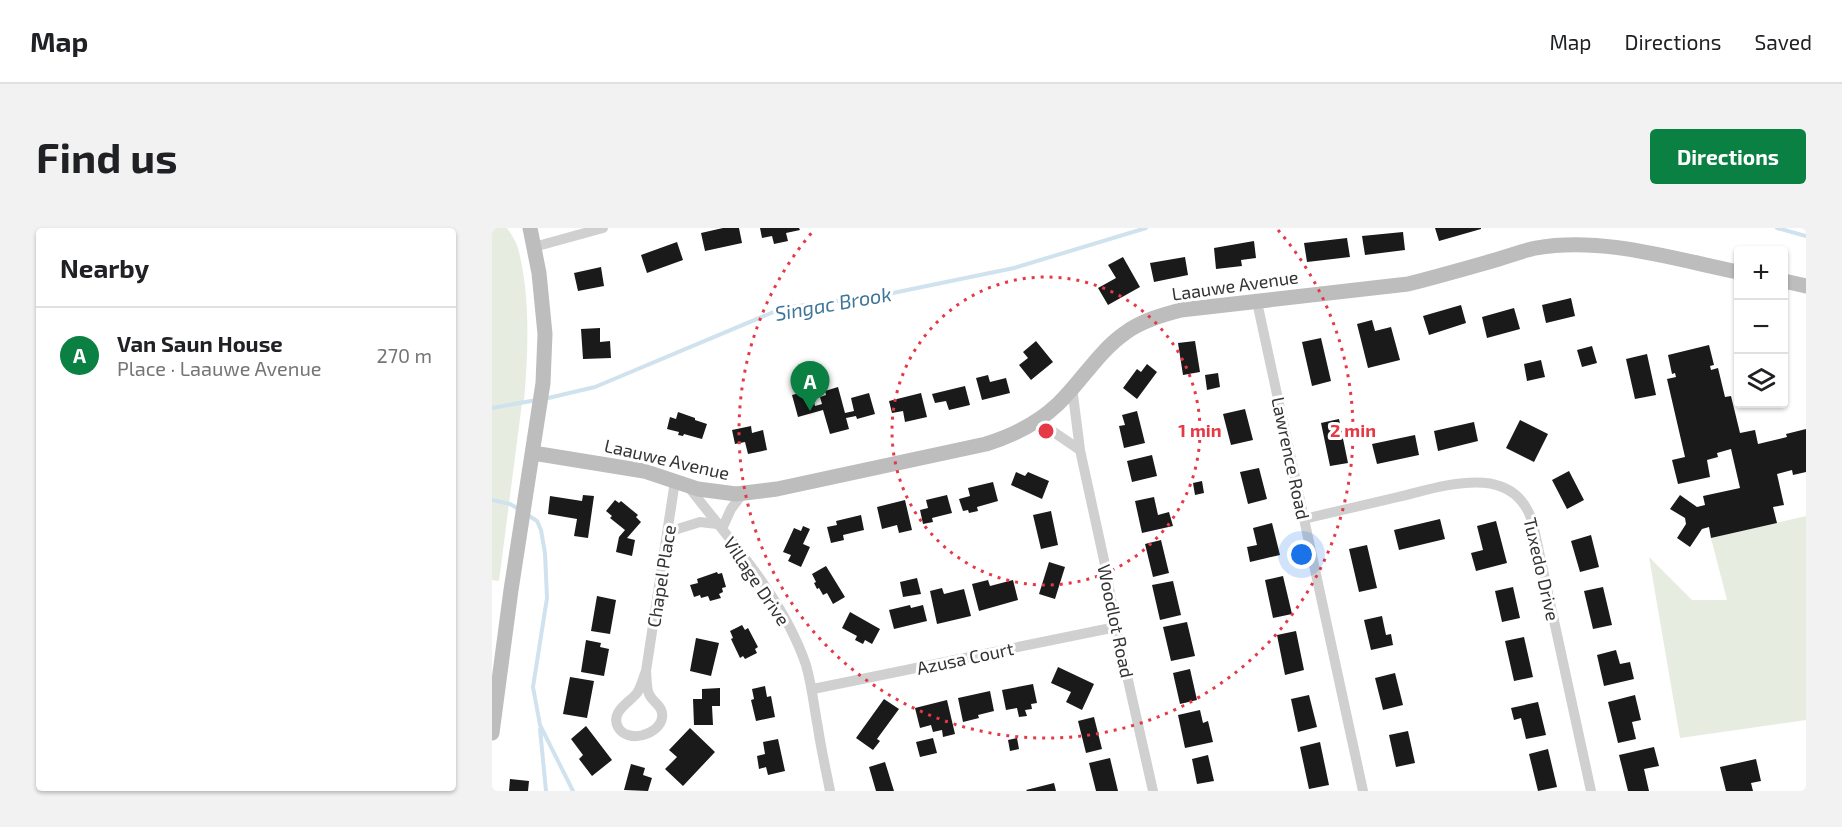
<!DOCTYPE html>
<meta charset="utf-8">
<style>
:root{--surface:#fff;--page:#f2f2f2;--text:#202124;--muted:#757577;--line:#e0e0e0;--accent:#0b8043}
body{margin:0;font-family:"Exo 2",sans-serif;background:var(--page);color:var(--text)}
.controls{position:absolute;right:18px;top:18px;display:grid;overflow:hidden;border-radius:6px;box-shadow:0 2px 4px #0004}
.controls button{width:54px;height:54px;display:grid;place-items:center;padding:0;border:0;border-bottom:2px solid var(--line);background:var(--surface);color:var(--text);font:30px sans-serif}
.you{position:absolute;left:810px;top:327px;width:21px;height:21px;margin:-15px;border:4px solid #fff;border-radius:50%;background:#1a73e8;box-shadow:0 0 0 9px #1a73e833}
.badge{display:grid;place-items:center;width:39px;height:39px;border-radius:50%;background:var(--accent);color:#fff;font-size:20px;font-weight:700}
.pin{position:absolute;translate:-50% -50px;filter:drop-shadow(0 2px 3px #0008)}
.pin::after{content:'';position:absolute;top:32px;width:21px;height:18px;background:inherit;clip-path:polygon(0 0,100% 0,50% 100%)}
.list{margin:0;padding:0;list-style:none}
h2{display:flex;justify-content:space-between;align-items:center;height:78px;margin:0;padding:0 24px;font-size:26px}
h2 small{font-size:20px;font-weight:400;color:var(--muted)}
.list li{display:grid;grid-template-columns:39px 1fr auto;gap:18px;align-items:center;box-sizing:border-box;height:96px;padding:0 24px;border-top:2px solid var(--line)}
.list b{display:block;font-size:22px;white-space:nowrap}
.list p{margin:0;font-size:20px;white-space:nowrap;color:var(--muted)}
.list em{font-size:20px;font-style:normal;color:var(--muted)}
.icon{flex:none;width:33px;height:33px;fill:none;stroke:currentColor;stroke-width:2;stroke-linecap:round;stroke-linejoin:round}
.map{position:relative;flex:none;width:1314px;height:563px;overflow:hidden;border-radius:6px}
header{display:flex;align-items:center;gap:36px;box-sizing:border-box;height:84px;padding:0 30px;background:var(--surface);border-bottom:2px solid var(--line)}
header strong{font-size:28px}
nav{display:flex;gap:33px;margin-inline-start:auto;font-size:21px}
.intro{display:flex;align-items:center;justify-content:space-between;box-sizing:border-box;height:144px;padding:0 36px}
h1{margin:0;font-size:42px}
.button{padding:15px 27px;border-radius:6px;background:var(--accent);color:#fff;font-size:21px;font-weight:700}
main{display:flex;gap:36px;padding:0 36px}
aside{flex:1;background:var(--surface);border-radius:6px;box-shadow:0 2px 4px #0004}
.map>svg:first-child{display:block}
.green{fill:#e6ecdf}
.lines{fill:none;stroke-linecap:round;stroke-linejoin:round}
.stream{stroke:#cfe2ee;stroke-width:4}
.building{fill:#1a1a1a}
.street{stroke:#d0d0d0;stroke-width:10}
.secondary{stroke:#bdbdbd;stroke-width:15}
.ring{fill:none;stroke:#e63946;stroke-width:3;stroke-dasharray:3 6}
.labels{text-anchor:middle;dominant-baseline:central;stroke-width:6;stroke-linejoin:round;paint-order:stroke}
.street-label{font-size:18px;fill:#333;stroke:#fff}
.water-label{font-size:20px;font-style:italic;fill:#3f7597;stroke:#fff}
.centre{fill:#e63946;stroke:#fff;stroke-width:3}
.ring-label{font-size:18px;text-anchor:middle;font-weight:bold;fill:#e63946;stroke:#fff;stroke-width:6;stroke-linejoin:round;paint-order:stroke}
</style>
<header>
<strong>Map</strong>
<nav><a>Map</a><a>Directions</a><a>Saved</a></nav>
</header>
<div class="intro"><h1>Find us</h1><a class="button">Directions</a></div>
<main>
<aside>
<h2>Nearby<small></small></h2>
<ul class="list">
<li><span class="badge">A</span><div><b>Van Saun House</b><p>Place · Laauwe Avenue</p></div><em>270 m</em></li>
</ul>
</aside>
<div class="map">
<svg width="1314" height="563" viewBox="0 0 1314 563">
<rect width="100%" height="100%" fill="#fff"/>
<!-- green -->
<path class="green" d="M0,0h15c4,6 9,13 11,20 13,50 10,104 6,154l-2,1 -23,178 -7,-1z
M1314,288v204l-126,18 -31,-181 43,43h35l-16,-62z"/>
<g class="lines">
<!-- stream -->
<path class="stream" d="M1285,0l29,8
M52,171l51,-12 188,-79 105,-14 126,-26 132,-40
M0,180l45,-8
M0,272l18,4 10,6
M34,286l11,7 4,9 4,23 2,45 -14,89 7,38 33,66
M48,501l6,62"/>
</g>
<!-- building -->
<path class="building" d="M231,0h16l3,15 -37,8 -4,-18z
M268,0h39l1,2 -14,3 2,8 -14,3 -2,-8 -10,2z
M943,0h46v1l-42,12z
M911,4l2,18 -40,5 -3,-19z
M855,10l3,19 -43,5 -3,-19z
M762,13l2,17 -15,2 1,6 -26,3 -2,-21z
M185,14l6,18 -36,13 -6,-18z
M631,29l17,30 -32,18 -10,-17 18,-10 -8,-13z
M693,29l3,18 -34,7 -4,-19z
M109,39l3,19 -26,5 -4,-18z
M1079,70l4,18 -29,7 -4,-18z
M969,77l5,18 -37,12 -6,-19z
M1022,80l6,21 -33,9 -5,-21z
M880,92l3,11 16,-4 9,33 -32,8 -11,-44z
M108,100v14l10,-1 1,17 -28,1 -2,-30z
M829,110l10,43 -19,5 -10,-44z
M544,113l17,21 -22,18 -12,-15 9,-7 -5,-6z
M703,113l5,31 -17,3 -5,-32z
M1217,117l5,20 -4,1 1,4 7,-2 7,29 6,-1 9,37 15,-3 3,14 29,-7 -1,-3 20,-5v43l-13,3 -1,-5 -15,4 7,31 -11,2 4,16 -66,15 -2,-11 -7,2 -12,18 -13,-9 9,-14 -1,-6 -15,-9 10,-14 17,12 8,-2 -2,-9 37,-8 -9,-39 -14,4 1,4 -11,3 3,17 -32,7 -6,-24 13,-3 -18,-78 9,-2 -1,-4 -3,1 -4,-19z
M1100,118l5,17 -15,4 -5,-17z
M1155,126l9,41 -21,4 -9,-40z
M1049,132l4,17 -18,4 -3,-17z
M655,136l10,8 -20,27 -14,-11 14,-19 4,3z
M726,145l2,14 -13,3 -2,-15z
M496,147l2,7 16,-4 4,15 -28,7 -6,-22z
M473,158l5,19 -21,5 -3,-9 -11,2 -3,-9z
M346,159l7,26 9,-2 -3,-13 18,-5 6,21 -18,5 -1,-3 -10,2 3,11 -19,5 -7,-24 -25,7 -6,-22 19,-5 4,16 7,-2 -2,-7 6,-2 -1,-4z
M429,165l6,24 -22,5 -2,-11 -11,2 -3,-12z
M753,181l8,31 -22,5 -8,-31z
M645,183l8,32 -21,5 -5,-22 6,-1 -3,-10z
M186,184l17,6v2l12,4 -5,15 -18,-5 -1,2 -5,-1 1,-3 -12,-3 3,-12 6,2z
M847,191l9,44 -18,3 -9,-43z
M1028,192l28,14 -14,28 -28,-14z
M982,194l4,19 -40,10 -4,-20z
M259,198l1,7 11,-3 4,20 -19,4 -3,-12 -10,2 -3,-14z
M923,207l4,20 -42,9 -5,-20z
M660,227l5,21 -25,6 -5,-21z
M767,240l8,31 -19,5 -8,-32z
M1077,243l15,29 -17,9 -15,-29z
M524,244l9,4 3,-4 21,9 -7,18 -31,-14z
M710,253l2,12 -9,2 -2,-12z
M501,254l5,19 -21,6 1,4 -9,2 -1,-3 -5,1 -4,-12 11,-3 -2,-8z
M91,267l11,1 -6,42 -14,-2 3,-17 -29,-5 2,-18 32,5z
M455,267l5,18 -20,5 1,4 -10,2 -3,-14 8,-2 -2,-8z
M662,269l4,18 11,-3 4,14 -31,7 -7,-32z
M123,272l4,3 2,-2 17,14 -2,2 5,5 -14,16 8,2 -3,16 -16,-4 3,-15 6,-7 -15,-12 2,-2 -6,-5z
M413,272l7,30 -13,3 -2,-8 -15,4 -5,-22z
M559,283l7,34 -17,4 -8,-34z
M369,287l3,15 -21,5 1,5 -13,3 -4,-16 10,-2 -1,-4z
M948,291l5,20 -46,11 -5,-20z
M1004,293l11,42 -31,8 -5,-18 12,-3 -6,-24z
M780,295l8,32 -30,7 -3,-15 10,-2 -4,-17z
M311,298l7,3 -7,15 7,3 -9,20 -13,-6 3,-6 -8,-3 11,-24 7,3z
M1099,307l8,32 -19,5 -9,-31z
M669,312l8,33 -16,4 -8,-33z
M875,317l10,43 -18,4 -10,-43z
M557,334l16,5 -10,32 -16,-5z
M334,338l19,31 -12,7 -6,-11 -4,2 -4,-7 -2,1 -3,-6 2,-1 -4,-8z
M225,344l1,2 4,-1 4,14 -4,1 1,4 -4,2 2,4 -11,3 -2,-5 -7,2 -1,-3 -6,2 -4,-12 8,-2 -1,-4z
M791,348l9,38 -19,4 -8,-38z
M425,350l4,16 -18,3 -3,-15z
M496,352l2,6 23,-6 5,20 -39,11 -7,-27z
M681,353l8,34 -21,5 -8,-35z
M1021,359l7,31 -18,4 -7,-31z
M1111,359l9,38 -19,4 -9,-38z
M450,360l2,6 20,-5 7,27 -34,8 -7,-33z
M105,368l19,4 -6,34 -19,-3z
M418,377l1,3 12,-3 4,16 -33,8 -5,-19z
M358,384l30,17 -8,15 -7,-4 -2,4 -8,-4 2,-4 -15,-8z
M890,388l4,19 5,-1 2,11 -22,5 -7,-30z
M695,394l8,34 -24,5 -8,-34z
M250,397l3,5 3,-2 10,19 -3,2 2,4 -12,6 -2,-3 -3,2 -9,-19 2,-1 -3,-7z
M804,403l8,39 -19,5 -8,-40z
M1032,409l9,40 -19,4 -9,-40z
M204,410l23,5 -8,33 -21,-5z
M94,412l15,3 -1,4 9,2 -5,27 -23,-4z
M1124,422l4,14 10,-2 4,17 -30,7 -7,-31z
M566,439l36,17 -12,26 -16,-8 5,-10 -20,-9z
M698,441l7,31 -17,4 -7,-31z
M903,445l8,32 -20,5 -8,-32z
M78,449l24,4 -7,37 -24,-4z
M541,456l4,19 -6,1 1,5 -7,1 2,6 -8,1 -2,-9 -11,2 -4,-20z
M273,458l2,11 4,-1 4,21 -19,4 -5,-21 3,-1 -2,-10z
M228,460v18h-8l1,19h-19l-1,-26h9v-10z
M498,463l4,20 -16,4 1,3 -16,4 -5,-24z
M817,467l8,32 -19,5 -7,-33z
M1143,467l6,25 -9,2 4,17 -18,4 -10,-41z
M392,471l15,10 -22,30 3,2 -7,9 -17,-12z
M455,472l8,34 -12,3 -1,-7 -9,2 -2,-7 -11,3 -5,-20z
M1046,474l8,33 -20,4 -5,-21 -7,2 -3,-12z
M708,482l3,13 5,-2 5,21 -28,6 -7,-33z
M602,489l8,32 -16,4 -8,-32z
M94,498l26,34 -20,16 -13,-17 4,-4 -12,-16z
M198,500l25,24 -32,34 -18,-17 12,-12 -8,-7z
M916,503l7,32 -19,4 -7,-32z
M441,510l4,15 -17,4 -4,-15z
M525,510l2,11 -9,2 -2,-11z
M286,511l7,32 -17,4 -2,-8 -7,2 -2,-13 8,-2 -2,-12z
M828,514l9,43 -20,4 -9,-42z
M1162,519l5,19 -15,3 5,22h-21l-9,-36z
M1056,521l9,38 -19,4 -9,-37z
M716,527l6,26 -17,3 -5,-25z
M618,530l8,33h-22l-7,-28z
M1264,531l5,22 -10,2 2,8h-27l-6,-24z
M393,534l9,29h-18l-7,-24z
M139,536l14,4 -2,7 9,3 -4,13 -24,-1z
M18,551l19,2 -1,10h-19z
M562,555l2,8h-29l-1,-1z"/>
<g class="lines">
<!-- street -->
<path class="street" d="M42,19l69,-19
M765,74l106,489
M580,159l8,63 24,110 12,67 37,164
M544,192l44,30
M196,258c43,56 95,111 118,179 6,21 8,42 12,63 3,21 8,42 12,63
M812,291c31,-7 63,-15 94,-22 46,-11 117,-37 135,27l58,267
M230,301l9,-20 12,-16
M176,304l32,-10 17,2
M154,443c1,8 0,16 3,23 4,9 15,12 13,24 -3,17 -35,26 -44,9 -8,-15 11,-24 19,-34 4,-6 6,-15 9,-22l29,-190
M321,461l303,-62"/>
<!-- secondary -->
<path class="secondary" d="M1292,53l22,5
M41,225l111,18 54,18 38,5 41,-5 209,-45c26,-8 52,-21 72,-40 24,-23 40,-52 67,-71 16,-12 37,-18 56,-23l227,-26c28,-7 56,-15 84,-23 15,-4 29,-10 44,-13 66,-12 138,11 202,24
M0,505l19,-143 32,-207 2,-49 -6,-61 -9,-45"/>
</g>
<!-- distance rings -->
<g class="ring">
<circle cx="554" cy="203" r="154"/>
<path d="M786 2A307 307 0 1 1 322 2"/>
</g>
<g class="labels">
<!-- street labels -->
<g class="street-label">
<text transform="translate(743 57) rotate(-8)">Laauwe Avenue</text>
<text transform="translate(799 230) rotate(78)">Lawrence Road</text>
<text transform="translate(175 231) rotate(13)">Laauwe Avenue</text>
<text transform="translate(1050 341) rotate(77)">Tuxedo Drive</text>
<text transform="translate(169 348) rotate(-81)">Chapel Place</text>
<text transform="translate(265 353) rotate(56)">Village Drive</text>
<text transform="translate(624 393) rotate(78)">Woodlot Road</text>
<text transform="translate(473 430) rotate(-12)">Azusa Court</text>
</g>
<!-- water labels -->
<g class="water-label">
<text transform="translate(341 75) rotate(-10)">Singac Brook</text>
</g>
</g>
<circle cx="554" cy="203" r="9" class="centre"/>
<g class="ring-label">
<text x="708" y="209">1 min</text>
<text x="861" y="209">2 min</text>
</g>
</svg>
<div class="controls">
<button>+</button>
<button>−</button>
<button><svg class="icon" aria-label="layers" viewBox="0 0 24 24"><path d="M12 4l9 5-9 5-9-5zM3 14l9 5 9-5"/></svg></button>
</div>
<div class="you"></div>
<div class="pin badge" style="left:318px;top:183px">A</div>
</div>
</main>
